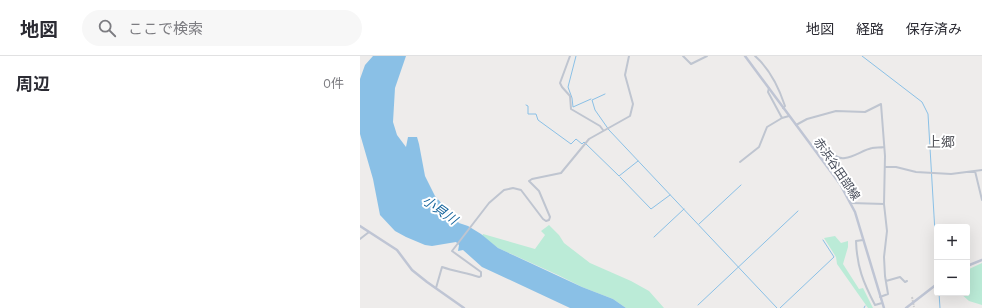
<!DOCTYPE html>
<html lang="ja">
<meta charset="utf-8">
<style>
:root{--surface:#fff;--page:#f7f7f7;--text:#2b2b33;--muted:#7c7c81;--line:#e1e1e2}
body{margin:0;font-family:"Work Sans","Noto Sans JP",sans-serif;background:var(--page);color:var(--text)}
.controls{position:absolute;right:12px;bottom:12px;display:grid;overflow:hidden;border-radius:4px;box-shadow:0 4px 16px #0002}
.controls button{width:36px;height:36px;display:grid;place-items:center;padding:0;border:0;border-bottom:1px solid var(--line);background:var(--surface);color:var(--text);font:20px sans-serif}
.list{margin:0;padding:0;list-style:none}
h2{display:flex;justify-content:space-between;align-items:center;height:52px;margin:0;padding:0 16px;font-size:17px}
h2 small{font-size:13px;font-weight:400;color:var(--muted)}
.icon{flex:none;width:22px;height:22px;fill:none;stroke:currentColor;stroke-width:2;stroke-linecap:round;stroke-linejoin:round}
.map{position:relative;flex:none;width:622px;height:252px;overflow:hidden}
header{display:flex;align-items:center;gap:24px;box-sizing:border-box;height:56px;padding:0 20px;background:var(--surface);border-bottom:1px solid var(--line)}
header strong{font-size:19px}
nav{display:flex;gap:22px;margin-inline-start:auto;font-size:14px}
.search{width:280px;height:36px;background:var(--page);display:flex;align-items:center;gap:10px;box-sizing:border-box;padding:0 14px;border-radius:22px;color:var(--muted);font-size:15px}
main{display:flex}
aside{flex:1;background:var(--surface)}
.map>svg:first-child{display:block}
.green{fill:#bbebd7}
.water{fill:#8ac0e6}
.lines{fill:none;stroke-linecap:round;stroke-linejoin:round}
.stream{stroke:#8ac0e6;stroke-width:1}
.street-tunnel{stroke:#ccccce;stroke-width:2;stroke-dasharray:2 1;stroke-linecap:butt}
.street{stroke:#bfc5d0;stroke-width:2}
.secondary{stroke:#bfc5d4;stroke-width:2.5}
.labels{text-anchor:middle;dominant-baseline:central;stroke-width:4;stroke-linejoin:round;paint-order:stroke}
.street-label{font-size:12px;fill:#454b58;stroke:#fff}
.water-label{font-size:13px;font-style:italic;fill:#14649c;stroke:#fff}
.quarter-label{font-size:14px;fill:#595a60;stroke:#fff}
</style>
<header>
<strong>地図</strong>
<div class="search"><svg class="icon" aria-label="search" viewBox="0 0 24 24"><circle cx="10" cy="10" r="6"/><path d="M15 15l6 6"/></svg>ここで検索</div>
<nav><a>地図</a><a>経路</a><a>保存済み</a></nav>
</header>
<main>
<aside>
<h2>周辺<small>0件</small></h2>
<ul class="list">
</ul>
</aside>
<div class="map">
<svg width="622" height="252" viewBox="0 0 622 252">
<rect width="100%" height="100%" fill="#eeeceb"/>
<!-- green -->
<path class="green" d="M189,169l10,10 5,8 26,20 41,18 18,10 15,17h-38l-13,-9 -31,-12 -24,-12 -60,-27 -16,-12 1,-2 52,15 10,-14 -4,-4z
M475,180l6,7 7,-2v6l-5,17 16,25 4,-1 10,20h-5l-31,-44 -1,-7 -12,-19z
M622,207v42l-13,-4 -9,-8h7v-23z"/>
<!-- water -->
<path class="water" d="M13,0h33l-11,32 -2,34 4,13 9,12 2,-10h9l2,7 6,32 10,20 24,27 9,3 13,8 17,14 84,39 31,12 13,9h-56l-88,-41 -19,-17 -5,1 1,-6 -3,-3 -24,4 -7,-1 -19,-8 -11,-6 -15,-16 -7,-36 -13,-45v-55l5,-14z"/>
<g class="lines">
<!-- stream -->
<path class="stream" d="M216,0l-8,31 4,11 1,9 18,-8
M502,0l60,46 6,12 9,152
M245,38l-13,6 3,10 14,20 168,178
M166,49l2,1v8h8l2,6 33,24 5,-5 6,5 2,-2 35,34 19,-15
M260,121l31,32 19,-14
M339,168l42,-39
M294,181l30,-28
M579,237l1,15
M338,249l100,-94
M420,252l54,-51 -11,-17
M504,252l1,-2"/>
<!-- street-tunnel -->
<path class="street-tunnel" d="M552,241l2,10"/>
<!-- street -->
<path class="street" d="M210,0l-10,27 2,4 8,9 1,13 29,17 3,4
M323,0l8,8 16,-8
M395,0c15,13 24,32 30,50l-2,2
M409,32l-1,4 14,26
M436,69l11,-6 29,-8 29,1 16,-8 4,52 -1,48 3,27 -3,26 1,19 3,18 -8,3
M459,100c17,-8 14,4 26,2 9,-1 18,-8 27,-10 4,-1 8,0 12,-1
M380,106l19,-15 8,-20 15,-9 7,-2
M525,111h11l20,5 35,2 31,-4
M615,115l7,29
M491,147l33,1
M0,183l9,-7
M503,184l-7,1c1,26 7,41 19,64l7,-2
M526,225l14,-4 5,5 2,-1
M76,232l6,-21c12,4 24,6 37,10l2,-1v-4l-29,-21 37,-48 15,-13 9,-2 8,2 22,29 3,2 3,-1 1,-3 -11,-26 -10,-10 3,-2 29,-6 28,-34 41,-23 3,-12 -8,-29 4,-19"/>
<!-- secondary -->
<path class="secondary" d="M385,0l95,128 15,28 29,96
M0,170l37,24 15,20 15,12 37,26
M607,210l15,-6
M546,252l31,-24"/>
</g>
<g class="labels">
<!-- street labels -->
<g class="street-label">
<text transform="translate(477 113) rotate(56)">赤浜谷田部線</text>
</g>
<!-- water labels -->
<g class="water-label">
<text transform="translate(80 154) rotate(35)">小貝川</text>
</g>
<!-- quarter labels -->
<g class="quarter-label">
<text x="581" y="86">上郷</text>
</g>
</g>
</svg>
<div class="controls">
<button>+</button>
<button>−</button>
</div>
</div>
</main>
